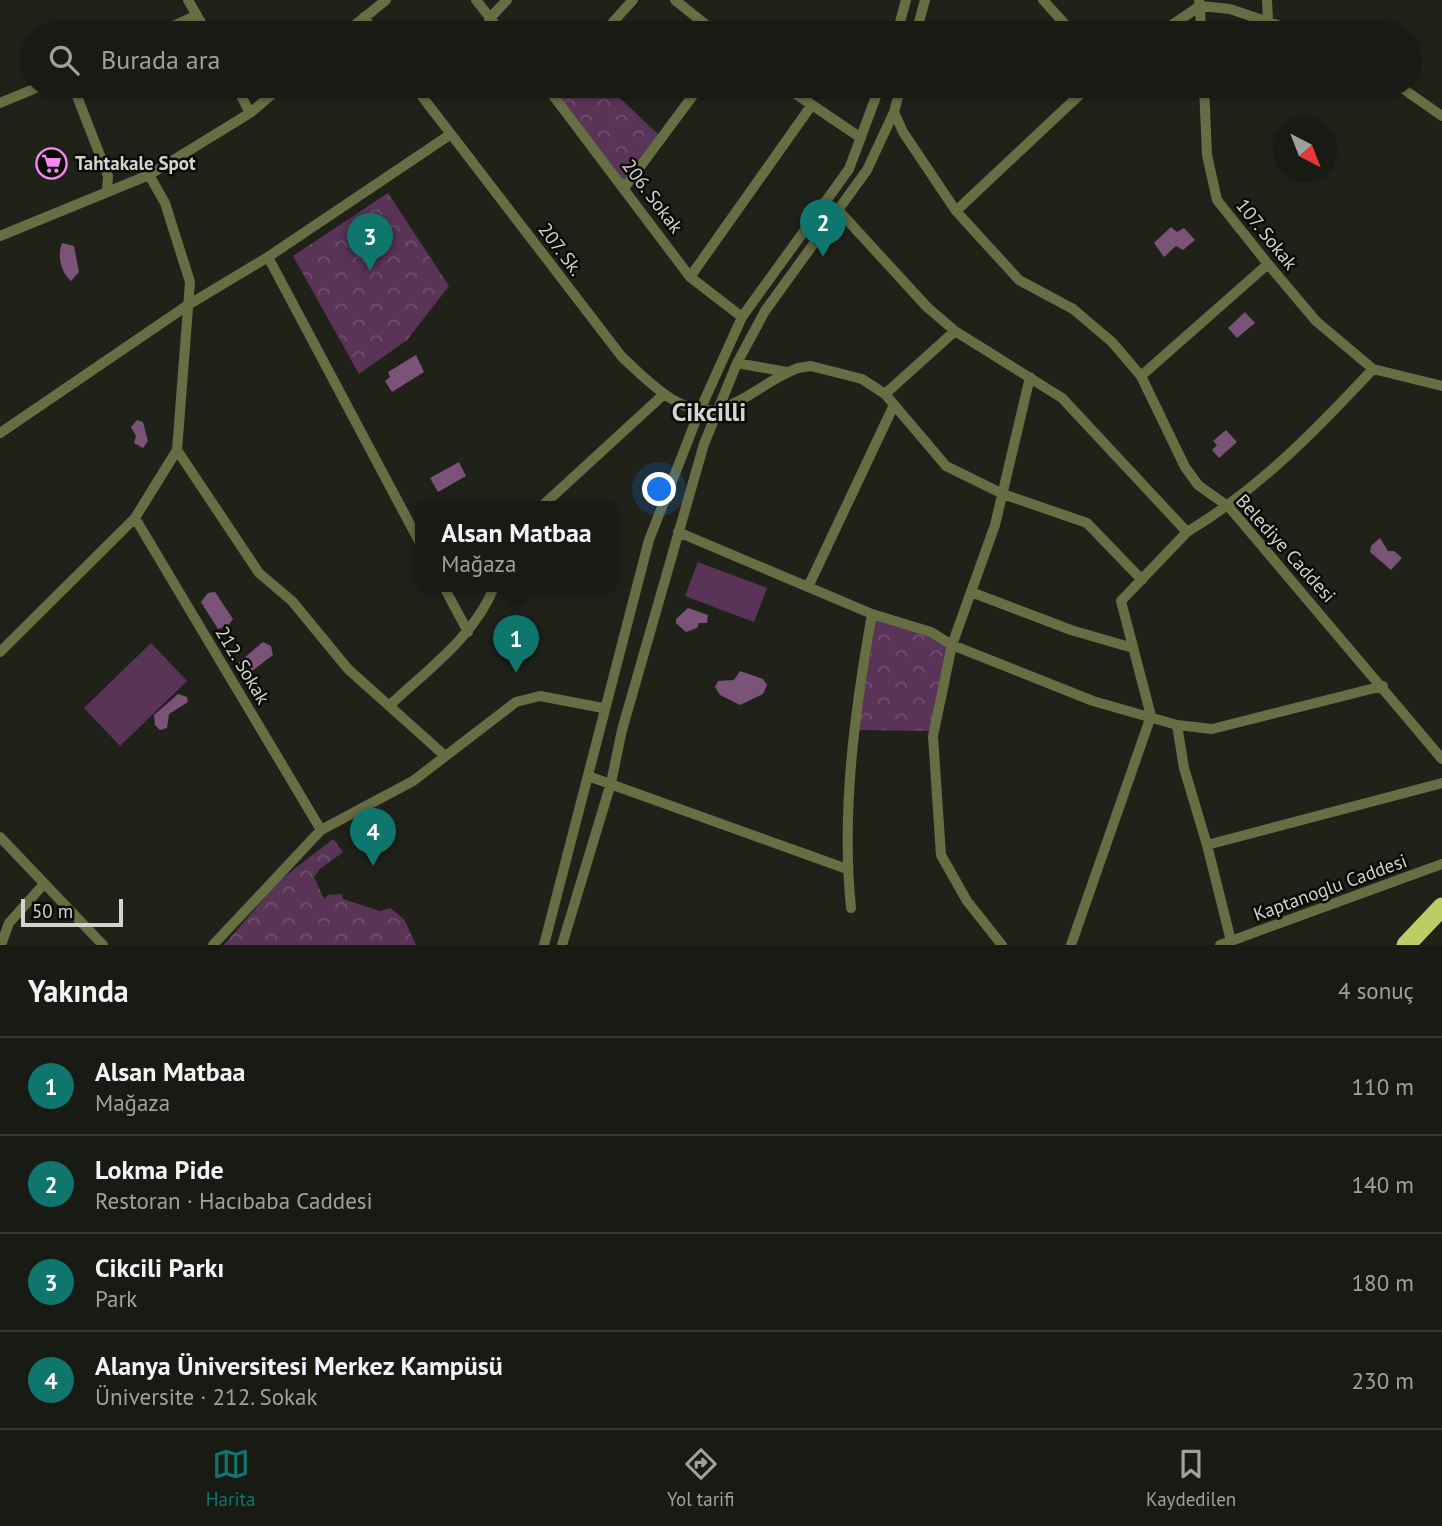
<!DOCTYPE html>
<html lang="tr">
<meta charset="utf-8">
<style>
:root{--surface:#181a14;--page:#21231d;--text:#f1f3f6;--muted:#9fa1a0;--line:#363834;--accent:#0f766e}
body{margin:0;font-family:"PT Sans",sans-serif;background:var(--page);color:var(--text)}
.compass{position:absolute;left:1274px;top:119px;width:63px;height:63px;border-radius:50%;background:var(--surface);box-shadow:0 2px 5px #0004;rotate:138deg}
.scale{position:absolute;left:21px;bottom:18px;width:102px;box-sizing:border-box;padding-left:7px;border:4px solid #d3d4ce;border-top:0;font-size:19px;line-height:24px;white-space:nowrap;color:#d3d4ce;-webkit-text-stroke:5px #0a0b07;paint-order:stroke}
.you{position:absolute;left:660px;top:490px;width:24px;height:24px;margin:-18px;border:5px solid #fff;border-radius:50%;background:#1a73e8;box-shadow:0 0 0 10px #1a73e833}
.badge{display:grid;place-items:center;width:46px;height:46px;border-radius:50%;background:var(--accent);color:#fff;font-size:23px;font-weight:700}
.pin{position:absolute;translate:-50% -58px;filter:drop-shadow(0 2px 4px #0008)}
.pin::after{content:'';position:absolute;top:37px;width:24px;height:21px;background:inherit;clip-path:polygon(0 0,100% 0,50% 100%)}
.popup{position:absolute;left:415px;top:501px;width:203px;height:91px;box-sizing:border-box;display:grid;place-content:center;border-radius:14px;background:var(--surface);filter:drop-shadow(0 2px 5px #0005);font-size:23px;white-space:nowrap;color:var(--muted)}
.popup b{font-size:26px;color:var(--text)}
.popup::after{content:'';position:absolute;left:50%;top:100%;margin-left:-14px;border:14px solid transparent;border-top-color:var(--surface)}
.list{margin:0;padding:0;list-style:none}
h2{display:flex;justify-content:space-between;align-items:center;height:91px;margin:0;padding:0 28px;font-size:30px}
h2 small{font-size:23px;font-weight:400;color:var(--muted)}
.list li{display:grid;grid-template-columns:46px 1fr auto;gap:21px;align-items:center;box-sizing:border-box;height:98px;padding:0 28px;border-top:2px solid var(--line)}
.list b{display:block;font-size:26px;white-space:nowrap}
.list p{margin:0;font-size:23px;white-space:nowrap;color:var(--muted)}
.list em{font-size:23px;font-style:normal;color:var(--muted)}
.icon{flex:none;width:38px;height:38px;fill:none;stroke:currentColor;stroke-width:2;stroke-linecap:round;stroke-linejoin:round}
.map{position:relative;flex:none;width:1442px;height:945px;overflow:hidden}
.search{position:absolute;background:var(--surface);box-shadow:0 2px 5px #0004;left:21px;right:21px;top:21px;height:77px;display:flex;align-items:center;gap:18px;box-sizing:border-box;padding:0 24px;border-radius:38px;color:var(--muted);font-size:26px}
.sheet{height:483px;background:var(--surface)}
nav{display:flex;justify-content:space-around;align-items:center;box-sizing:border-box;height:98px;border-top:2px solid var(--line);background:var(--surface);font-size:19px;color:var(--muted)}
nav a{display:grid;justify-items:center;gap:4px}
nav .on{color:var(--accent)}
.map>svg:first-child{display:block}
.green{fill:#5a3457}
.forest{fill:url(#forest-crowns)}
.water{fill:#7b5278}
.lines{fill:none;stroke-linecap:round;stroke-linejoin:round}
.minor{stroke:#676e44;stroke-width:10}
.trunk{stroke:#becc66;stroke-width:19}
.labels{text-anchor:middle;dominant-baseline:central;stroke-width:5;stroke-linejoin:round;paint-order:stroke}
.poi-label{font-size:19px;font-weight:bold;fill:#d3d4ce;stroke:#0a0b07;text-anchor:start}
.street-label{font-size:19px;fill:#d3d4ce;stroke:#0a0b07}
.district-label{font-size:26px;font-weight:bold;fill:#d3d4ce;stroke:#0a0b07}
</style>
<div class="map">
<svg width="1442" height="945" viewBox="0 0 1442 945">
<defs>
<pattern id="forest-crowns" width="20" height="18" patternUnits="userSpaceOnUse" patternTransform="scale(1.75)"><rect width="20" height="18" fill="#5a3457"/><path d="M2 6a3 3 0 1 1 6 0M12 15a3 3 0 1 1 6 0" fill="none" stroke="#71506e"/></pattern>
</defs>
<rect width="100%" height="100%" fill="#20221a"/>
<!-- green -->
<path class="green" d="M698,562l69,26 -13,34 -69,-26z
M151,643l36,38 -67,65 -36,-38z"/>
<!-- forest -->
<path class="forest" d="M560,86h47l53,50 -35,48 -70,-93z
M388,193l61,93 -42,54 -48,34 -66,-118z
M876,619l54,16 18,12 -18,84 -72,-1z
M333,839l10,13 -23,17 -6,8 10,22 4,-4 14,-1 1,5 37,12 10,-3 14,11 12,26h-192l55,-64z"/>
<!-- water -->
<path class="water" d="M1171,227l6,5 7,-4 11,12 -12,10 -7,-4 -12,11 -10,-14z
M62,243l12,3 5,26 -8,9c-10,-9 -14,-25 -9,-38z
M1245,312l10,11 -18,15 -9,-10z
M416,355l8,17 -32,20 -7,-11 5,-4 -2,-5z
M137,420l6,2 5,19 -5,7 -9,-5 2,-7 -5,-9z
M1226,430l11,12 -18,16 -7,-8 5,-5 -4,-4z
M459,462l7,14 -28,16 -8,-14z
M1380,538l8,13h6l8,7 -11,12 -21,-18 1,-6z
M215,592l18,27 -5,7 -10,3 -17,-27 7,-9z
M688,608l20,7 -1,8h-8l-2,5 -11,4 -10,-9v-4z
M263,642l8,4 2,9 -25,19 -10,-11z
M740,671l23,8 4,6 -4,9 -23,11 -20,-10 -5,-8 3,-6 16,-1z
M178,694l9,3 1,5 -19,12 -2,14 -7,2 -5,-5 -1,-10z"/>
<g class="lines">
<!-- minor -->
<path class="minor" d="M188,0l19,33
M476,0l26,33
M675,0l41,33
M1043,0l30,33
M1199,0l1,6 30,3 71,24
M1267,0l1,21
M1200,6l1,27
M364,17l11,16
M489,19l18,-19
M158,33l39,-18
M345,33l41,-33
M603,33l30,-33
M897,33l9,-33
M916,33l9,-33
M1160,33l40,-27
M73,86l35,90 -1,15
M236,86l14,27
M414,86l208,271c25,23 60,62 98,52 25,-7 52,-32 78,-41l13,-2 51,13 23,15 61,72 57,28 84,29 55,57
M546,86l144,191 52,40
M784,86l77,52
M1204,86l3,69 10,45 51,64 48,57 57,48 69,17
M1399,86l43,30
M0,103l41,-17
M894,112l9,20 53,79 63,69 54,29 39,33 29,34 44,91 13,18 31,22 213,252
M625,187l75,-101
M839,211l88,96 28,24 107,67 125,134c72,-43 129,-102 186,-163
M956,211l133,-125
M0,236l149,-61 101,-62 32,-27
M268,257l152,286
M690,277l121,-171
M737,363l50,9
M1141,376l127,-112
M885,394l70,-63
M0,433l188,-128 80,-48 183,-123
M177,450l82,123 33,28 56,68 96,86
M541,507l122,-112
M135,518l186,312
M678,532l194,82 59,18 21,13 141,56 84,24 35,4 171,-43
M444,587l24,45
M808,587l86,-182
M971,592l100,38 62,18
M0,652l135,-134 42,-68 13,-168 -25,-79 -16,-28
M389,706c38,-36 86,-70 105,-119
M1177,725l7,43 23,77 24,96
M588,776l259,93
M0,837l103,108
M1207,845l235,-62
M851,908c-10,-98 4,-198 21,-294
M1,945l8,-22 34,-38
M213,945l108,-115 92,-49 103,-79 24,-6 63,12
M544,945l105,-405 51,-130 42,-93 107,-148 31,-83
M562,945l49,-162 11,-53 82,-286 33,-81 28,-52 102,-141 27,-58 7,-26
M1002,945l-35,-44 -26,-46 -8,-119 19,-91 43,-120 35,-148
M1071,945l80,-229 -30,-115 66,-69
M1220,945l222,-81"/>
<!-- trunk -->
<path class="trunk" d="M1406,945l36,-38"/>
</g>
<!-- icons -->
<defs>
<symbol id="supermarket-ring" viewBox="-11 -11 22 22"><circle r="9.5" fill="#0a0b07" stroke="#f589ee" stroke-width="1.5"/><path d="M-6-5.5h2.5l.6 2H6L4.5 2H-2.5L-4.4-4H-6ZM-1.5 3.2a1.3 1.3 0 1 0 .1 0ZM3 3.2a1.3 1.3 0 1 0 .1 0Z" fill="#f589ee"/></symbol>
</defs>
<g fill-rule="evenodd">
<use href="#supermarket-ring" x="34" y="146" width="35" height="35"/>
</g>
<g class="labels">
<!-- poi labels -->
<g class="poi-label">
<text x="75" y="163">Tahtakale Spot</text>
</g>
<!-- street labels -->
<g class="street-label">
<text transform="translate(653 196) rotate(53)">206. Sokak</text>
<text transform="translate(1267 234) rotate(51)">107. Sokak</text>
<text transform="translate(561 249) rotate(53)">207. Sk.</text>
<text transform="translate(1286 548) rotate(48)">Belediye Caddesi</text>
<text transform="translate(243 665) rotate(59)">212. Sokak</text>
<text transform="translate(1330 887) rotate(-20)">Kaptanoglu Caddesi</text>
</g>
<!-- district labels -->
<g class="district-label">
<text x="709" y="411">Cikcilli</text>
</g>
</g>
</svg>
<svg class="compass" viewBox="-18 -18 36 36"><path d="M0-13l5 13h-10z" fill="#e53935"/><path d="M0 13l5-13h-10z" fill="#9fa1a0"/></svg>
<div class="scale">50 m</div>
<div class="you"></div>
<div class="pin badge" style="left:516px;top:673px">1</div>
<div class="popup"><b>Alsan Matbaa</b>Mağaza</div>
<div class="pin badge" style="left:823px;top:257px">2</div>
<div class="pin badge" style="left:370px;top:271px">3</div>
<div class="pin badge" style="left:373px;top:866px">4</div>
<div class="search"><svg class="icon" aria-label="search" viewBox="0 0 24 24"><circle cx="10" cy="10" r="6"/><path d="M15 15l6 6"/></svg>Burada ara</div>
</div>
<section class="sheet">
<h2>Yakında<small>4 sonuç</small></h2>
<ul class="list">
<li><span class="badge">1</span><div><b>Alsan Matbaa</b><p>Mağaza</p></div><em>110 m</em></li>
<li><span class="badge">2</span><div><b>Lokma Pide</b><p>Restoran · Hacıbaba Caddesi</p></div><em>140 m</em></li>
<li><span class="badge">3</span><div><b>Cikcili Parkı</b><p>Park</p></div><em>180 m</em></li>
<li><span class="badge">4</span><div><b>Alanya Üniversitesi Merkez Kampüsü</b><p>Üniversite · 212. Sokak</p></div><em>230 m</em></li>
</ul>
</section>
<nav>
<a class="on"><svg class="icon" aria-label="map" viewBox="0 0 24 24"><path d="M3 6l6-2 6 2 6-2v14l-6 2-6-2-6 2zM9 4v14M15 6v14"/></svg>Harita</a>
<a><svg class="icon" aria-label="directions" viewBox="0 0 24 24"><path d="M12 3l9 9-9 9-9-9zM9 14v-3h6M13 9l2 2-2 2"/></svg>Yol tarifi</a>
<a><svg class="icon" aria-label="saved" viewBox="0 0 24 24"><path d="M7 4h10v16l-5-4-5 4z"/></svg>Kaydedilen</a>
</nav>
